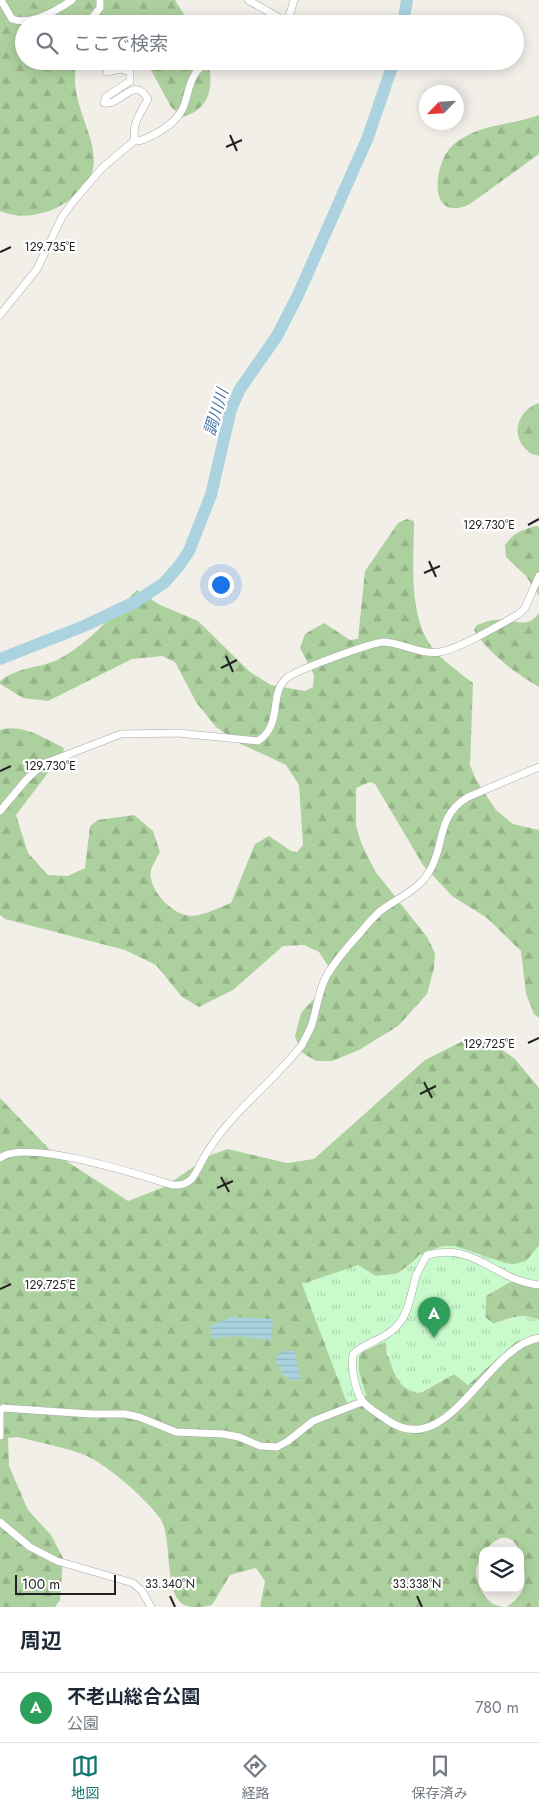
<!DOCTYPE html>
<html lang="ja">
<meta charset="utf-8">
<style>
:root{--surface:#fff;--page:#f2f2f3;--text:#1f2937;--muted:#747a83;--line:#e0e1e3;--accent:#0f766e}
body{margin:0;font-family:Jost,"Noto Sans JP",sans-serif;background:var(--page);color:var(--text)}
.controls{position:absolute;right:15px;bottom:15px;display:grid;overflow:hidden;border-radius:10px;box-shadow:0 2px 12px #0003}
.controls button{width:45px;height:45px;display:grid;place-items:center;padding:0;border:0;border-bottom:1px solid var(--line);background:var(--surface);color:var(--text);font:25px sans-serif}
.compass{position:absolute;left:419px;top:85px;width:45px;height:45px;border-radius:50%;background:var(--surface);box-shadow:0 2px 12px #0003;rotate:245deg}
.scale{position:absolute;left:15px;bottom:12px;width:101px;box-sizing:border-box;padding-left:5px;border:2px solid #222;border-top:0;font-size:14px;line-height:18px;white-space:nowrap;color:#222;-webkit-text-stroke:4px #fff;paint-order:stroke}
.you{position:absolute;left:220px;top:584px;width:18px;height:18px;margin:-12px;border:4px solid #fff;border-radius:50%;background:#1a73e8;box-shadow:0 0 0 8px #1a73e833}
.badge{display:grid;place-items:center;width:32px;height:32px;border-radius:50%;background:var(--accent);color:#fff;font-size:16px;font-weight:700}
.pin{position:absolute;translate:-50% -41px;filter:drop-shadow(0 1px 2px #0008)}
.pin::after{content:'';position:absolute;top:26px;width:18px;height:15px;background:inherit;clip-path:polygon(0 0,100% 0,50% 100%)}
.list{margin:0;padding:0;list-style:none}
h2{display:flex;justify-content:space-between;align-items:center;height:65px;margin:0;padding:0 20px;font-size:21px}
h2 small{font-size:16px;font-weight:400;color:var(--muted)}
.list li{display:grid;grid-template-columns:32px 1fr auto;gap:15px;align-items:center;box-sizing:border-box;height:70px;padding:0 20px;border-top:1px solid var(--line)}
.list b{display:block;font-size:19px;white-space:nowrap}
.list p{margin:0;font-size:16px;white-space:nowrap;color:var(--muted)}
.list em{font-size:16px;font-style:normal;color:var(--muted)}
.icon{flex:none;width:28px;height:28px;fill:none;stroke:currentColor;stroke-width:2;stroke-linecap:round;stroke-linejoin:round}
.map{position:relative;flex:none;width:539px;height:1607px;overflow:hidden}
.search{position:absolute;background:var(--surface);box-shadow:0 2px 12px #0003;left:15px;right:15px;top:15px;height:55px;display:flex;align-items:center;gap:12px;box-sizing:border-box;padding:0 18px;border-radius:28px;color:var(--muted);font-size:19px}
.sheet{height:135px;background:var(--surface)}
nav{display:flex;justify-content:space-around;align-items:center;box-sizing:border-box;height:70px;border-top:1px solid var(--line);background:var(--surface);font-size:14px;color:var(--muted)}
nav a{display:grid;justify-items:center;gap:2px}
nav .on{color:var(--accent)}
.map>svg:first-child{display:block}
.forest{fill:url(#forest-firs)}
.park{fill:url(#park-tufts)}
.water{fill:url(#water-rules)}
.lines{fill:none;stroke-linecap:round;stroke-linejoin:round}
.river{stroke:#aad3df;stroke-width:12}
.minor-casing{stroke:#a9a9a9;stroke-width:8}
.minor{stroke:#fff;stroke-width:7}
.ticks{fill:none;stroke:#222;stroke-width:2}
.labels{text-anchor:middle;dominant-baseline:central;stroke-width:4.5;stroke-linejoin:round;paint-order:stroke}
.water-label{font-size:16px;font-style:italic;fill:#4a7aab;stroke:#fff}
.ticks-label{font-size:12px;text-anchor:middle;fill:#222;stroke:#fff;stroke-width:4.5;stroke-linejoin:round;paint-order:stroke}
</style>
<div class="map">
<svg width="539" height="1607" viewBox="0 0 539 1607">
<defs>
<pattern id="forest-firs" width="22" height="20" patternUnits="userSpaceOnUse" patternTransform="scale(1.25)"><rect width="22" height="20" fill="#add19e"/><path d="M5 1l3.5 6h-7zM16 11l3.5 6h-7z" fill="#95b388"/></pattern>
<pattern id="park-tufts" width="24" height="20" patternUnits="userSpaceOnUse" patternTransform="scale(1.25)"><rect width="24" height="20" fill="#c8facc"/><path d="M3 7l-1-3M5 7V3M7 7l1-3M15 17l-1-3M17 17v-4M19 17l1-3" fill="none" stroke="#acd6af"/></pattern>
<pattern id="water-rules" width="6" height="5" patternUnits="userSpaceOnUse" patternTransform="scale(1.25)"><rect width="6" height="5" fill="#aad3df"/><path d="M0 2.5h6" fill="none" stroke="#92b5bf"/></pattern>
</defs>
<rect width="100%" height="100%" fill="#f2efe9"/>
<!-- forest -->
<path class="forest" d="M0,0h175l15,24h-166v37h53c-15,58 59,106 -21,147 -17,8 -38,11 -56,3z
M146,61h62c6,26 2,49 -26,56l-11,-10z
M539,115v39l-69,50c-44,21 -36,-42 -18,-58 25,-23 58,-20 87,-31z
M539,403v53c-3,-1 -9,-2 -11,-5 -19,-15 -10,-42 11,-48z
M407,519l7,2c0,40 -7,98 21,130 11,12 25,22 38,32l-3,82 6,15 20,30 17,14 26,6v188l-5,-4 -8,-20 -5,-43 -34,-33 -35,-22 -29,-31 -48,-81 -5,-2 -14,6v38l6,19 13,26 52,66 8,16 -1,15 -7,26 -29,32 -39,24 -27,11h-16l-15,-9 -6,-16 6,-23 25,-27 4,-17 -11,-17 -15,-7 -21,1 -50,44 -34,17 -17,-10 -26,-32 -31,-15 -120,-31 -5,-4v-185c22,-7 44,8 64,18l-1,5 -47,62 12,38 20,22 20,1 17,-8 5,-42 8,-6 36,-5 19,16 7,21c-3,6 -7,12 -9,18 -4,19 21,45 40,46 12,0 29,-9 40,-13l24,-59 14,-8 22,15 6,1 6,-7 -4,-60 -13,-20 -45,-21 -25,-17 -20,-25 -21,-40 -13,-6 -30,3 -84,42 -25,-3 -23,-14v-3c21,-16 41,-12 61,-23 29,-16 53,-45 76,-68l23,15 38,16 52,51 21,13 34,6 8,-4 1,-12 -14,-27 5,-14 19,-11 26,17 8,-1 7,-68 33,-48z
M536,526l3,1v69l-13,-20 -20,-19 -1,-12c8,-12 17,-15 31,-19z
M539,613v74c-24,-14 -50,-33 -65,-57l2,-4c7,-4 19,-7 27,-6 16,1 25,8 36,-7z
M465,1040l25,1 25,18 24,29v158c-5,5 -8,11 -13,15 -18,13 -60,-19 -85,-14 -19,4 -28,17 -45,27l-94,9 64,113 -7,-24v-16l4,-5 23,-9 1,13 30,38 5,-1 32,-18 14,11 49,-45 22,-5v272h-32c20,-14 21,-28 14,-50 -1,-4 -3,-12 -8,-16 -15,-13 -37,17 -37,31 0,8 4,15 7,21 5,9 13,14 22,14h-245l5,-26 -9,-13 -26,7 -18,30c-6,2 -12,2 -19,2 -33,0 -18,-67 -33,-89 -15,-20 -47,-48 -69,-60 -14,-8 -54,-16 -73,-21l-10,1 1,28 19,44 23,25 12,23 -3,42 -5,7h-55v-509l51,53 77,50 36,-14 47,-32 17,-6 59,14 27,-4 111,-99z
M510,1281l29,7v32c-16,-8 -30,-2 -46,4l-8,-7 1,-21z"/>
<!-- park -->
<path class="park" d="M443,1246h12l56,19 15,-4 13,-15v42l-29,-6 -24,14 -1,21 9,7c15,-6 29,-12 45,-4v15l-22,6 -49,44 -14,-11 -32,18c-26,3 -33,-31 -36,-50l-23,9 -4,5v16l7,24 -19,7 -45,-119 56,-19 18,11 20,-2 12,-7 11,-12z"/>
<!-- water -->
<path class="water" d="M232,1317l41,2 -2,21 -34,-4 -25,2 -2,-12z
M283,1351h11l7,28 -6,2 -11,-5 -9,-17z"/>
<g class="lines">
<!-- river -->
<path class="river" d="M403,24l4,-24
M0,659l84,-33 51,-24 29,-19 15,-17 10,-15 22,-56 20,-86 9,-20 37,-53 21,-41 70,-158 26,-76"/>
<defs>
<path id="minor" d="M1,0l11,19c19,7 44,-8 60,-19
M248,0l30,17 6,7
M87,24l13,-16v-8
M287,24l7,-24
M114,61l-7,11 14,-3 9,3v9l-24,16 -2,6c18,3 29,-29 44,-4 -7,13 -17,26 -13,41
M0,315l37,-46 25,-52 10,-14 30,-35 33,-28c7,2 11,-2 18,-5 10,-5 23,-14 29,-25 7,-13 6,-35 21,-44 12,-8 34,-2 49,-5
M0,811l26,-31 17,-16 78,-30 57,-1 80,8c26,-17 10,-48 29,-63 9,-8 86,-36 97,-36 18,1 37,13 56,10 21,-4 59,-27 79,-38l6,-6 14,-32
M0,1158c26,-20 140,17 172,27 17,1 21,-6 28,-20 23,-47 70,-79 102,-120 3,-7 8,-14 10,-21 5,-15 6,-32 14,-47 9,-16 22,-31 35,-45 5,-7 12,-14 18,-20 16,-13 39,-21 50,-40 17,-27 6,-55 39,-75l71,-30
M539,1285c-46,-5 -62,-43 -112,-30 -4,7 -8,14 -11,21 -5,17 -7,38 -20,51 -12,13 -30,15 -43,27 -2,14 1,28 6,41 5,12 19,18 28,25 62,43 98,-73 152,-82
M0,1436v-24l3,-4 87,6h35l14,3 37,15 47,2 16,3 21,9 17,1 11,-6 25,-20 49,-19
M0,1522l30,25 27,14 76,22 9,8 9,16"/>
</defs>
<!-- minor casing -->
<use href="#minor" class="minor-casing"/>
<!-- minor -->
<use href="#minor" class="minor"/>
</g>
<!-- ticks -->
<path class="ticks" d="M230,135l7,16M226,147l16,-7M0,252l11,-5M528,525l11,-6M429,561l7,16M424,573l16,-7M226,656l7,16M221,668l16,-8M0,771l11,-5M528,1043l11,-5M424,1082l8,16M420,1094l16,-8M221,1177l8,15M217,1188l16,-7M0,1289l11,-5M170,1596l5,11M417,1596l5,11"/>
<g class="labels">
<!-- water labels -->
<g class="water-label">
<text transform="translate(216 412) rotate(-73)">調川川</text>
</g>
</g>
<g class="ticks-label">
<text x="50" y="251">129.735°E</text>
<text x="489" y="529">129.730°E</text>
<text x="50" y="770">129.730°E</text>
<text x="489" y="1048">129.725°E</text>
<text x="50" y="1289">129.725°E</text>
<text x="170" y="1588">33.340°N</text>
<text x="417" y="1588">33.338°N</text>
</g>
</svg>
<div class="controls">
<button><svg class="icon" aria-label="layers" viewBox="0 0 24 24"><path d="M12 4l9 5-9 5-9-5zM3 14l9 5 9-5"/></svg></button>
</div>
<svg class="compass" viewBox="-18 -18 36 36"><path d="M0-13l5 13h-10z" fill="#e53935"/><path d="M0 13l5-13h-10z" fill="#747a83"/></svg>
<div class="scale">100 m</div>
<div class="you"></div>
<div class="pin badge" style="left:434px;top:1338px;background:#2e9e5b">A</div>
<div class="search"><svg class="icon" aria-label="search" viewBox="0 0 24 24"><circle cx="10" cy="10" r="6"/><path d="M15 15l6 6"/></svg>ここで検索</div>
</div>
<section class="sheet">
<h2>周辺<small></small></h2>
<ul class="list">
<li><span class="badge" style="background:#2e9e5b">A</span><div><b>不老山総合公園</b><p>公園</p></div><em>780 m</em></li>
</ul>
</section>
<nav>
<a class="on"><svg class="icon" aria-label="map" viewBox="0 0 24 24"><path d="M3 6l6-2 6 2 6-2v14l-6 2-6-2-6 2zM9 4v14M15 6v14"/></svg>地図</a>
<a><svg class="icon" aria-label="directions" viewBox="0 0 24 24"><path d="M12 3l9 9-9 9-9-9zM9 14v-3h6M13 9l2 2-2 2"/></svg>経路</a>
<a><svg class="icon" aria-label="saved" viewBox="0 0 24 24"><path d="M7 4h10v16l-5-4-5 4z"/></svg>保存済み</a>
</nav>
